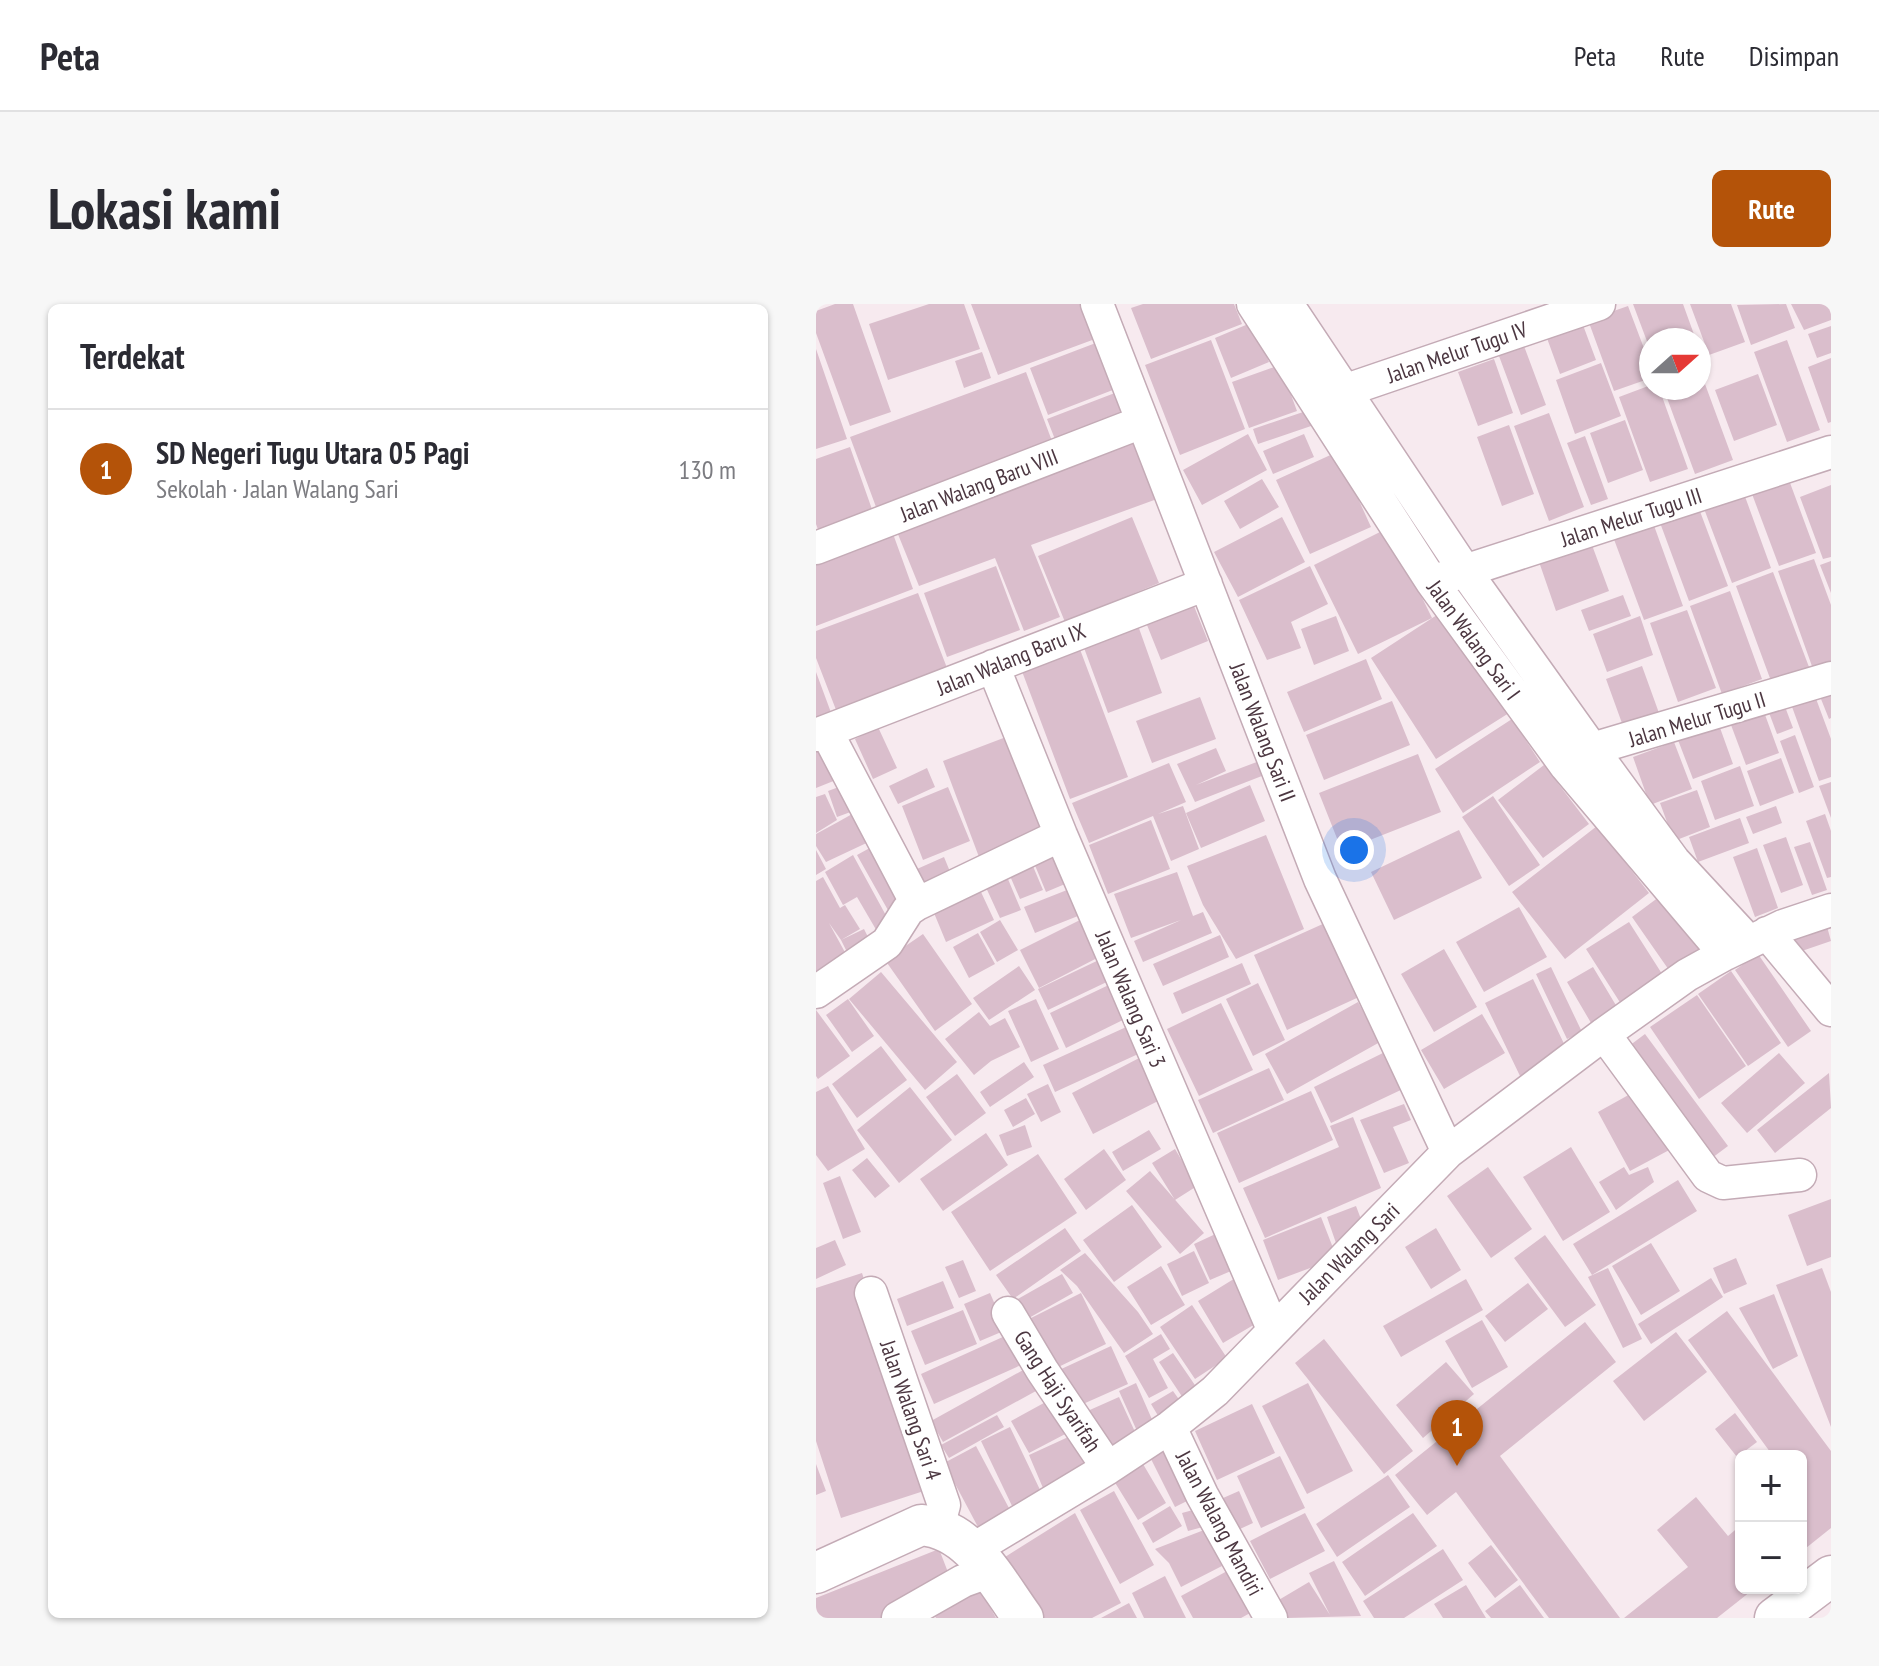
<!DOCTYPE html>
<html lang="id">
<meta charset="utf-8">
<style>
:root{--surface:#fff;--page:#f7f7f7;--text:#2b2b33;--muted:#7c7c81;--line:#e1e1e2;--accent:#b45309}
body{margin:0;font-family:"PT Sans Narrow",sans-serif;background:var(--page);color:var(--text)}
.controls{position:absolute;right:24px;bottom:24px;display:grid;overflow:hidden;border-radius:12px;box-shadow:0 2px 6px #0004}
.controls button{width:72px;height:72px;display:grid;place-items:center;padding:0;border:0;border-bottom:2px solid var(--line);background:var(--surface);color:var(--text);font:40px sans-serif}
.compass{position:absolute;left:823px;top:24px;width:72px;height:72px;border-radius:50%;background:var(--surface);box-shadow:0 2px 6px #0004;rotate:69deg}
.you{position:absolute;left:538px;top:546px;width:28px;height:28px;margin:-20px;border:6px solid #fff;border-radius:50%;background:#1a73e8;box-shadow:0 0 0 12px #1a73e833}
.badge{display:grid;place-items:center;width:52px;height:52px;border-radius:50%;background:var(--accent);color:#fff;font-size:26px;font-weight:700}
.pin{position:absolute;translate:-50% -66px;filter:drop-shadow(0 2px 4px #0008)}
.pin::after{content:'';position:absolute;top:42px;width:28px;height:24px;background:inherit;clip-path:polygon(0 0,100% 0,50% 100%)}
.list{margin:0;padding:0;list-style:none}
h2{display:flex;justify-content:space-between;align-items:center;height:104px;margin:0;padding:0 32px;font-size:34px}
h2 small{font-size:26px;font-weight:400;color:var(--muted)}
.list li{display:grid;grid-template-columns:52px 1fr auto;gap:24px;align-items:center;box-sizing:border-box;height:120px;padding:0 32px;border-top:2px solid var(--line)}
.list b{display:block;font-size:30px;white-space:nowrap}
.list p{margin:0;font-size:26px;white-space:nowrap;color:var(--muted)}
.list em{font-size:26px;font-style:normal;color:var(--muted)}
.map{position:relative;flex:none;width:1015px;height:1314px;overflow:hidden;border-radius:12px}
header{display:flex;align-items:center;gap:48px;box-sizing:border-box;height:112px;padding:0 40px;background:var(--surface);border-bottom:2px solid var(--line)}
header strong{font-size:38px}
nav{display:flex;gap:44px;margin-inline-start:auto;font-size:28px}
.intro{display:flex;align-items:center;justify-content:space-between;box-sizing:border-box;height:192px;padding:0 48px}
h1{margin:0;font-size:56px}
.button{padding:20px 36px;border-radius:12px;background:var(--accent);color:#fff;font-size:28px;font-weight:700}
main{display:flex;gap:48px;padding:0 48px}
aside{flex:1;background:var(--surface);border-radius:12px;box-shadow:0 2px 6px #0004}
.map>svg:first-child{display:block}
.building{fill:#dabecc}
.lines{fill:none;stroke-linecap:round;stroke-linejoin:round}
.minor-casing{stroke:#c4abb6;stroke-width:35}
.tertiary-casing{stroke:#c4abb6;stroke-width:43}
.minor{stroke:#fff;stroke-width:32}
.tertiary{stroke:#fff;stroke-width:40}
.labels{text-anchor:middle;dominant-baseline:central;stroke-width:6;stroke-linejoin:round;paint-order:stroke}
.street-label{font-size:22px;fill:#4c3741;stroke:#fff}
</style>
<header>
<strong>Peta</strong>
<nav><a>Peta</a><a>Rute</a><a>Disimpan</a></nav>
</header>
<div class="intro"><h1>Lokasi kami</h1><a class="button">Rute</a></div>
<main>
<aside>
<h2>Terdekat<small></small></h2>
<ul class="list">
<li><span class="badge">1</span><div><b>SD Negeri Tugu Utara 05 Pagi</b><p>Sekolah · Jalan Walang Sari</p></div><em>130 m</em></li>
</ul>
</aside>
<div class="map">
<svg width="1015" height="1314" viewBox="0 0 1015 1314">
<rect width="100%" height="100%" fill="#f7eaef"/>
<!-- building -->
<path class="building" d="M19,0h18l38,108 -41,14 -34,-93v-22z
M113,0h35l16,45 -92,31 -19,-56z
M155,0h111l13,35 -97,36z
M327,0h91l8,20 -91,35 -20,-51z
M817,0h50l13,36h-45v12z
M874,0h41l14,38 -36,13z
M970,0l9,24 -44,17 -14,-40z
M975,0h40v16l-27,10z
M812,2l23,61v11l-37,13 -26,-71z
M764,13l16,43 -36,14 -16,-44z
M437,18l16,40 -38,16 -16,-40z
M1015,22v27l-14,5 -9,-24z
M705,34l25,67 -25,10 -25,-67z
M395,36l34,89 -65,26 -35,-90z
M971,36l33,90 -33,12 -33,-90z
M285,37l17,47 -70,27 -18,-47z
M0,45l31,90 -31,10z
M166,48l9,26 -27,10 -9,-27z
M1015,54v64l-3,1 -20,-56z
M678,55l19,54 -35,13 -20,-54z
M785,59l20,53 -46,18 -19,-54z
M464,61l17,46 -48,17 -17,-46z
M210,68l29,77 -176,66 -29,-78z
M942,70l19,51 -43,16 -19,-51z
M889,80l28,76 -38,14 -28,-76z
M835,81l8,3 29,81 -38,13 -31,-85z
M304,87l11,28 -73,28 -11,-28z
M493,106l5,15 -56,19 -5,-15z
M733,109l35,94 -35,14 -35,-95z
M809,116l18,50 -35,13 -18,-50z
M693,121l25,69 -32,12 -25,-69z
M316,127l25,68 -126,46 29,72 -36,14 -29,-73 -76,28 -26,-64z
M432,130l19,36 -65,35 -19,-35z
M488,130l10,23 -41,17 -10,-23z
M769,132l23,63 -17,6 -24,-62z
M34,143l24,68 -54,20 -4,-11v-65z
M521,148l34,75 -61,27 -34,-74z
M970,168l30,81 -37,13 -30,-80z
M446,175l17,28 -39,22 -16,-28z
M1015,181v72l-8,2 -23,-62z
M927,187l28,77 -39,15 -29,-77z
M882,202l30,80 -39,15 -30,-81z
M316,213l27,66 -94,39 -27,-66z
M466,213l23,45 -67,35 -24,-45z
M836,216l31,86 -39,14 -32,-86z
M572,224l44,90 -74,36 -44,-89z
M76,227l21,58 -97,37v-66z
M773,233l20,54 -53,20 -19,-55z
M998,255l17,46v58l-18,6 -35,-98z
M1015,257v32l-11,-28z
M180,262l24,64 -73,27 -23,-64z
M494,262l18,38 -37,18 10,26 -34,12 -28,-60z
M957,268l36,95 -38,14 -35,-95z
M914,287l32,88 -40,15 -32,-88z
M102,289l31,80 -111,42 -22,-57v-27z
M807,291l8,21 -42,15 -8,-21z
M376,297l16,40 -47,19 -16,-40z
M871,306l29,78 -38,14 -28,-79z
M627,307l66,102 -73,46 -65,-101z
M520,312l13,35 -35,14 -13,-36z
M824,312l13,39 -46,17 -14,-38z
M319,313l27,76 -54,20 -28,-76z
M262,340l50,133 -58,22 -50,-133z
M550,355l16,40 -78,33 -17,-40z
M826,362l17,47 -36,13 -17,-47z
M0,368l17,46 -17,6z
M1015,385v29l-2,1 -10,-25z
M999,392l16,43v38l-12,4 -28,-77z
M384,393l16,42 -64,24 -16,-42z
M576,397l18,44 -86,35 -18,-45z
M968,400l9,24 -16,6 -9,-24z
M948,408l15,41 -33,12 -15,-40z
M696,415l28,43 -77,51 -28,-44z
M903,421l14,39 -40,15 -15,-39z
M62,423l19,41 -24,11 -18,-40z
M198,430l37,96 -72,27 -36,-96z
M979,431l19,52 -15,6 -19,-52z
M0,437l25,37 -25,10z
M858,438l18,47 -42,16 -17,-48z
M400,444l10,23 -30,14 66,-25 5,14 -72,28 -18,-38z
M602,450l23,58 -99,39 -23,-58z
M965,454l13,35 -34,13 -13,-35z
M353,459l17,39 -28,12 25,-8 16,43 -28,12 -18,-45 -64,27 -17,-40z
M728,461l45,59 -46,34 -45,-58z
M924,462l14,40 -39,14 -14,-39z
M111,464l8,19 -37,17 -9,-18z
M1015,478v36l-12,-32z
M31,480l9,26 -19,7 -9,-26z
M434,481l15,36 -64,27 -15,-35z
M132,483l22,54 -47,19 -21,-54z
M881,486l13,37 -36,14 -14,-38z
M9,490l12,26 -21,13v-36z
M677,492l47,69 -31,21 -47,-69z
M960,502l6,17 -29,11 -7,-17z
M45,505l14,30 -49,23 -10,-16v-12l22,-12 2,4 -2,-4z
M1009,510l6,17v46l-4,1 -21,-57z
M924,514l9,25 -51,19 -9,-25z
M335,516l19,49 -62,25 -19,-49z
M781,522l52,67 -84,66 -53,-67z
M643,526l23,48 -88,42 -23,-48z
M450,531l38,94 -68,30 -33,-54 -16,-39z
M970,533l17,48 -22,8 -18,-48z
M994,538l17,48 -15,5 -18,-48z
M61,540l32,56 -20,12 -32,-57z
M941,544l21,60 -23,9 -22,-60z
M0,546l10,19 -10,6z
M249,546l12,29 -31,13 -12,-29z
M211,548l16,38 -23,9 -16,-37z
M37,551l36,66 -11,12 -21,-36 -14,8 -18,-33z
M128,553l7,17 -26,11 -8,-16z
M189,568l16,38 -21,8 -17,-37z
M361,568l16,44 10,-4 9,21 -69,29 -9,-21 47,-21 -50,18 -17,-44z
M7,573l17,31 5,-3 15,24 -19,11 -12,-17 18,33 -31,25v-100z
M251,586l11,26 -43,17 -11,-26z
M165,588l13,28 -48,22 -12,-29z
M847,590l40,57 -32,22 -39,-56z
M703,603l28,50 -63,35 -28,-50z
M268,614l19,37 -64,33 -19,-38z
M184,616l18,30 -21,12 -17,-30z
M813,618l35,55 -43,27 -35,-55z
M509,619l34,74 -72,33 -33,-75z
M1010,619l5,18 -35,12 -7,-17z
M48,625l7,14 -23,11 -7,-14z
M162,629l17,31 -26,14 -16,-31z
M107,630l49,70 -37,27 -50,-71z
M404,631l9,22 -66,29 -10,-22z
M628,645l33,58 -43,25 -33,-58z
M942,650l53,77 -23,16 -53,-77z
M287,654l10,21 -65,31 -10,-21z
M426,659l9,21 -69,30 -9,-21z
M203,662l16,24 -46,30 -16,-22z
M735,663l31,65 -15,7 -31,-65z
M777,663l27,45 -26,16 -27,-46z
M915,667l50,72 -33,23 -50,-72z
M65,668l76,90 -32,28 -76,-91z
M717,675l35,73 -48,24 -35,-73z
M299,678l16,34 -65,32 -16,-35z
M442,679l27,57 -32,16 -27,-57z
M881,691l49,71 -47,33 -49,-72z
M32,695l26,37 -22,16 -26,-37z
M220,695l23,50 -28,13 -23,-51z
M542,698l22,40 -93,52 -22,-40z
M405,699l32,67 -54,26 -32,-67z
M0,706l34,46 -32,23 -2,-3z
M163,708l11,14 15,-8 15,29 -29,14 -17,14 -29,-36z
M666,710l23,39 -61,36 -23,-39z
M319,719l12,27 -92,42 -12,-27z
M829,730l83,112 -24,18 -83,-112z
M65,742l26,34 -50,38 -25,-34z
M571,747l18,37 -74,35 -17,-36z
M963,749l26,30 -58,50 -26,-30z
M327,752l21,42 -71,36 -21,-41z
M208,758l10,15 -44,30 -10,-15z
M453,764l15,32 -71,33 -15,-33z
M1013,769l2,35 -56,45 -18,-23z
M141,770l29,39 -31,23 -29,-39z
M232,780l13,28 -20,10 -14,-28z
M12,782l37,63 -37,22 -12,-16v-63z
M94,783l42,53 -53,43 -42,-53z
M825,784l32,60 -43,23 -32,-59z
M495,787l22,49 -94,43 -22,-50z
M210,794l9,16 -22,13 -9,-17z
M588,800l7,16 -18,7 16,36 -25,10 -24,-53z
M537,813l28,71 -116,50 -22,-50 96,-41 -9,-21z
M209,821l7,22 -25,9 -8,-21z
M333,826l12,19 -38,22 -11,-19z
M170,829l22,32 -65,46 -23,-32z
M755,843l39,65 -47,29 -40,-64z
M288,845l22,31 -40,30 -22,-31z
M359,845l22,37 -22,14 -23,-37z
M222,850l39,59 -87,58 -39,-59z
M51,854l23,28 -15,12 -23,-28z
M672,863l44,62 -41,29 -44,-62z
M808,863l5,8 19,-8 6,15 -38,28 -17,-28z
M334,867l54,62 -24,21 -54,-63z
M24,872l21,56 -18,7 -20,-56z
M862,876l19,31 -105,64 -19,-31z
M1015,895v58l-24,9 -19,-51z
M316,901l30,42 -48,35 -31,-42z
M540,902l11,29 -30,11 -10,-29z
M505,913l16,41 -59,22 -15,-40z
M249,924l16,23 -68,48 -17,-24z
M620,924l25,42 -30,19 -26,-42z
M406,927l16,37 -28,12 -16,-36z
M729,931l51,70 -31,22 -51,-69z
M19,936l11,25 -30,14v-31z
M835,939l29,48 -39,24 -29,-49z
M378,947l15,32 -27,13 -15,-32z
M269,949l53,59 15,22 -29,19 -47,-67 -17,-16z
M920,954l11,26 -23,10 -11,-26z
M147,956l13,31 -17,7 -14,-31z
M345,962l24,39 -34,20 -24,-38z
M792,964l34,71 -19,9 -35,-71z
M1006,964l9,24v135l-55,-142z
M46,969l71,215 -92,30 -25,-77v-153z
M246,970l11,19 -53,30 -11,-19z
M421,973l25,43 -39,23 -25,-42z
M895,974l12,19 -72,47 -13,-20z
M650,975l17,31 -82,47 -18,-31z
M127,977l11,27 -47,18 -10,-27z
M712,979l20,26 -43,33 -20,-26z
M174,989l16,37 -26,11 -16,-37z
M265,989l25,51 -56,27 -25,-50z
M958,990l24,62 -25,13 -34,-61z
M376,1001l35,53 -32,21 -35,-52z
M147,1006l14,34 -52,21 -14,-34z
M911,1007l104,140v77l-30,24v-96h-28l-85,-116z
M666,1016l26,47 -36,21 -27,-47z
M769,1018l31,40 -116,94 120,162h-71l-93,-126 -29,23 -32,-40z
M200,1027l14,30 -96,43 -13,-30z
M860,1028l31,40 -63,49 -31,-40z
M345,1030l9,15 -17,10 15,29 -19,10 -24,-42z
M508,1035l89,112 -29,23 -89,-111z
M295,1042l17,38 -54,24 -17,-37z
M357,1049l26,38 -14,10 -26,-39z
M630,1058l28,32 -51,44 -27,-33z
M218,1060l11,22 -102,56 -12,-21z
M320,1079l18,41 -17,7 -18,-40z
M492,1079l45,88 -46,23 -45,-88z
M357,1087l10,14 -23,14 -9,-15z
M303,1093l17,37 -37,17 -16,-38z
M237,1094l18,33 -42,22 -18,-32z
M436,1100l23,49 -58,27 -22,-49z
M919,1109l22,29 -20,15 -22,-28z
M181,1111l7,12 -55,31 -8,-13z
M194,1123l32,67 -29,14 -32,-67z
M261,1129l15,34 -49,21 -14,-33z
M358,1141l25,50 -24,12 -25,-50z
M160,1142l34,64 -32,17 -34,-64z
M464,1152l25,52 -44,20 -24,-52z
M0,1160l10,27 -10,4z
M327,1160l23,39 -28,17 -24,-39z
M572,1171l22,32 -73,50 -21,-33z
M298,1187l40,74 -34,19 -40,-74z
M423,1187l14,32 -24,11 -15,-32z
M880,1193l32,39 13,-11v63h14l-38,30h-93l64,-51 -31,-37z
M354,1202l12,20 -29,17 -11,-20z
M388,1203l6,18 -22,6 -6,-18z
M259,1209l46,90 -29,15h-54l-33,-61z
M489,1209l20,38 -55,28 -20,-38z
M597,1209l24,33 -72,50 -23,-34z
M388,1226l18,36 -41,21 -12,-24 -14,-14z
M675,1241l27,35 -23,18 -27,-35z
M123,1245l12,31 -61,38h-74v-20z
M627,1245l20,31 -59,38h-30l-11,-17z
M518,1257l27,55 -74,2 -10,-17 32,-19 21,33 -21,-42z
M413,1266l23,42 -11,6h-48l-12,-22z
M349,1272l21,42h-42l-12,-25z
M161,1279l19,35h-60l-5,-9z
M650,1281l20,33h-43l-9,-14z
M704,1281l24,33h-53l-6,-7z
M313,1299l8,15h-36z"/>
<g class="lines">
<defs>
<path id="minor" d="M281,0l223,575 128,273
M437,0l179,278 134,184 159,188
M471,0l178,267 127,178 82,112 75,81
M510,93l273,-93
M0,244l326,-126
M630,273l385,-125
M177,362l68,169 212,494
M10,427l91,173
M0,431l390,-151
M761,456l15,-11 239,-71
M951,629l64,77
M0,688l71,-49 21,-33 9,-6 144,-69
M788,730l104,142 15,7 77,-8
M55,989l73,212 -6,22
M192,1009l34,57 66,98
M354,1123l32,68 69,123
M156,1246l136,-82 62,-41 45,-36 233,-239 156,-118 83,-59 38,-21 58,-28 48,-16
M82,1314l65,-37 25,-9"/>
<path id="tertiary" d="M0,1269l105,-48c50,4 75,56 102,93
M959,1314l56,-42"/>
</defs>
<!-- minor casing -->
<use href="#minor" class="minor-casing"/>
<!-- tertiary casing -->
<use href="#tertiary" class="tertiary-casing"/>
<!-- minor -->
<use href="#minor" class="minor"/>
<!-- tertiary -->
<use href="#tertiary" class="tertiary"/>
</g>
<g class="labels">
<!-- street labels -->
<g class="street-label">
<text transform="translate(641 48) rotate(-19)">Jalan Melur Tugu IV</text>
<text transform="translate(163 181) rotate(-21)">Jalan Walang Baru VIII</text>
<text transform="translate(815 213) rotate(-18)">Jalan Melur Tugu III</text>
<text transform="translate(658 336) rotate(54)">Jalan Walang Sari I</text>
<text transform="translate(195 355) rotate(-22)">Jalan Walang Baru IX</text>
<text transform="translate(881 415) rotate(-17)">Jalan Melur Tugu II</text>
<text transform="translate(447 428) rotate(69)">Jalan Walang Sari II</text>
<text transform="translate(315 695) rotate(67)">Jalan Walang Sari 3</text>
<text transform="translate(533 949) rotate(-45)">Jalan Walang Sari</text>
<text transform="translate(242 1087) rotate(57)">Gang Haji Syarifah</text>
<text transform="translate(95 1106) rotate(71)">Jalan Walang Sari 4</text>
<text transform="translate(404 1219) rotate(62)">Jalan Walang Mandiri</text>
</g>
</g>
</svg>
<div class="controls">
<button>+</button>
<button>−</button>
</div>
<svg class="compass" viewBox="-18 -18 36 36"><path d="M0-13l5 13h-10z" fill="#e53935"/><path d="M0 13l5-13h-10z" fill="#7c7c81"/></svg>
<div class="you"></div>
<div class="pin badge" style="left:641px;top:1162px">1</div>
</div>
</main>
